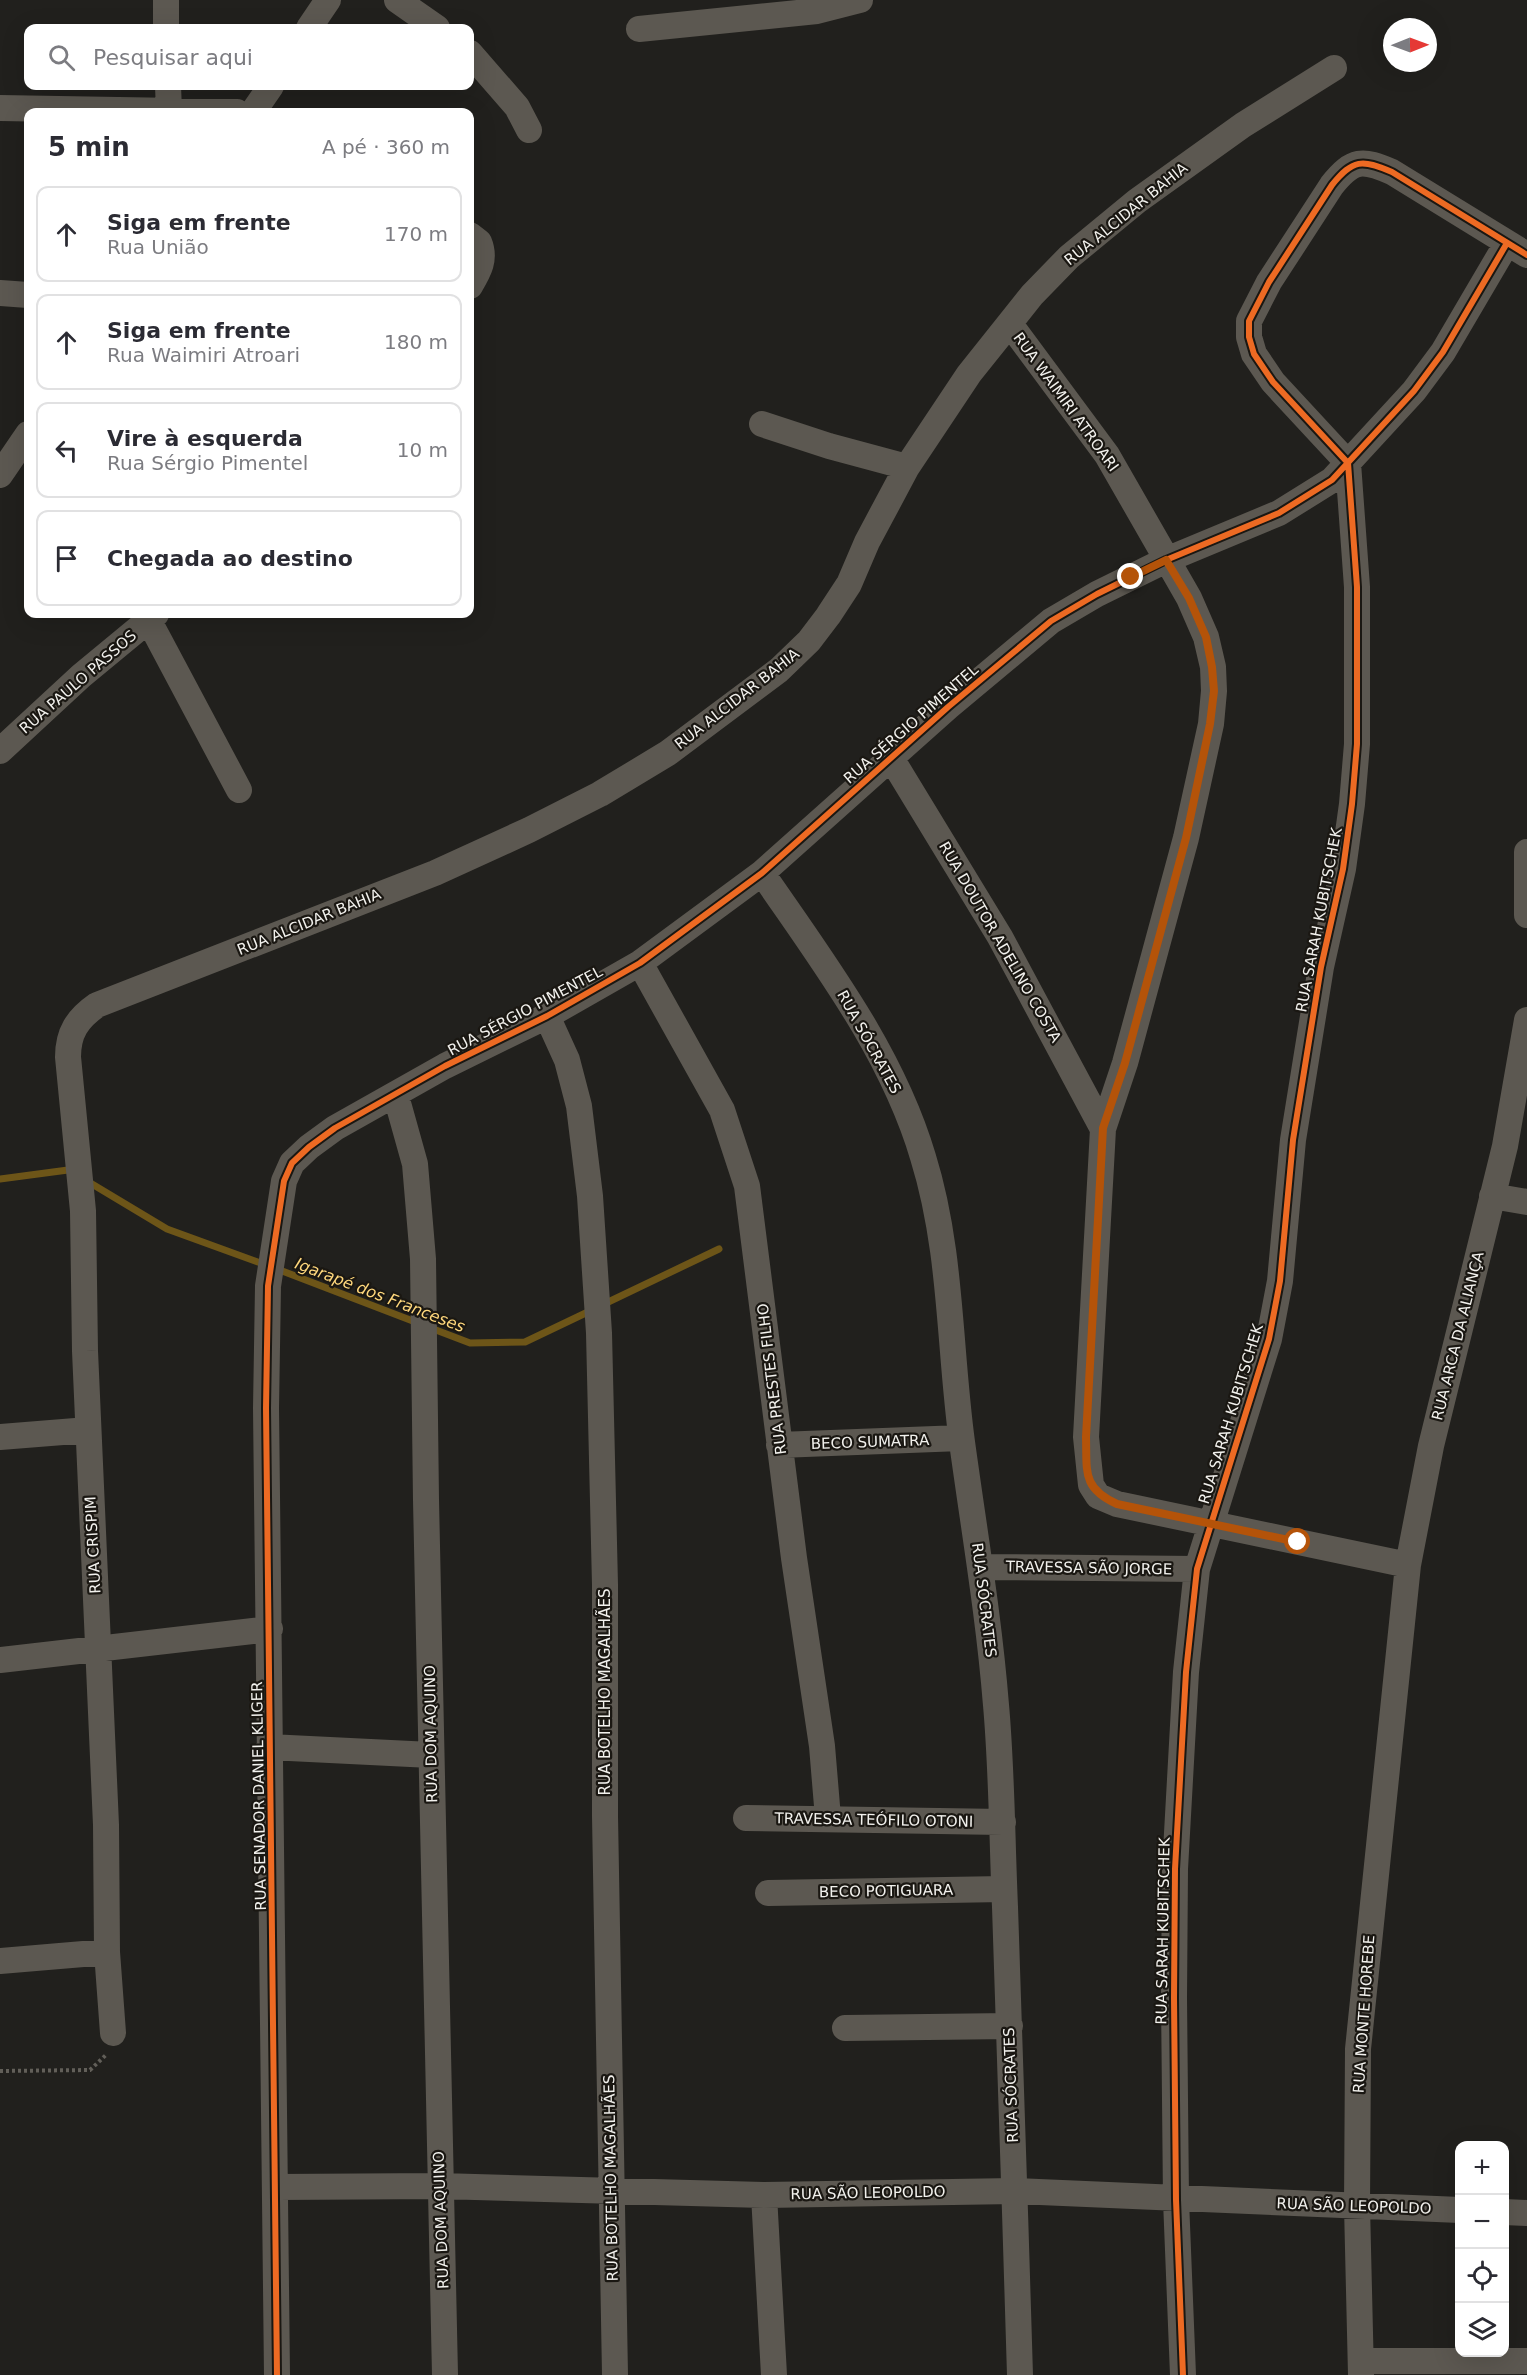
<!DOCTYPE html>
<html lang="pt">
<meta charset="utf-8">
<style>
:root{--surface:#fff;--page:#f2f2f3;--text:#2b2b33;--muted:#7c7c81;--line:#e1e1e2}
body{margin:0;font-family:"DejaVu Sans",sans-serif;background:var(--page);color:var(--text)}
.controls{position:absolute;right:18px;bottom:18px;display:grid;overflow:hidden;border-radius:12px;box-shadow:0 6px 24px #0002}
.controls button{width:54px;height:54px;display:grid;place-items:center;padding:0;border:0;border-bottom:2px solid var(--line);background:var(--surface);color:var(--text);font:30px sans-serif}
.compass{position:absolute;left:1383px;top:18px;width:54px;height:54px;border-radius:50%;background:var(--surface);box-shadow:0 6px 24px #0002;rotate:89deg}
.stop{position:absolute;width:18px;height:18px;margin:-14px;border:4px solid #b45309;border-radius:50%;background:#fff}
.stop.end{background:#b45309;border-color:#fff;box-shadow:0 2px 6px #0008}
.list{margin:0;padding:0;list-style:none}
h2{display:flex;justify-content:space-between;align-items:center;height:78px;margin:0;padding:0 24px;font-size:26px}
h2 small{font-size:20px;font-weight:400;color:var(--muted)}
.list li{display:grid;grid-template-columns:39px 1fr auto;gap:18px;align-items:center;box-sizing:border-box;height:96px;margin:0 12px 12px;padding:0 12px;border:2px solid var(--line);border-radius:12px}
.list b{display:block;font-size:22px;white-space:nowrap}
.list p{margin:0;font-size:20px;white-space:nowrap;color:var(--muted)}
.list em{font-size:20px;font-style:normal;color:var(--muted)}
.icon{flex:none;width:33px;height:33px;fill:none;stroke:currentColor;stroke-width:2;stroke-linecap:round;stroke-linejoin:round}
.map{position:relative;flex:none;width:1527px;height:2375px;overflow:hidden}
.search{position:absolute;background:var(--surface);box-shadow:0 6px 24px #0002;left:24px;top:24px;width:450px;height:66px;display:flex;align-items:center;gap:15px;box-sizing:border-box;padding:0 21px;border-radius:12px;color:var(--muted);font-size:22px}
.panel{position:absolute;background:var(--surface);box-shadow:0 6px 24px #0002;left:24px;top:108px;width:450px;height:510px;border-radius:12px}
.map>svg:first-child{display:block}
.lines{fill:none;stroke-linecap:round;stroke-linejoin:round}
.stream{stroke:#6d5518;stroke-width:7}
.path{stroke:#625f59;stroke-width:4;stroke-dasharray:3 3;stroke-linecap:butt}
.street{stroke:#5c5851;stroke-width:26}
.cycleway-casing{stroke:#1a1712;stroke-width:10}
.cycleway{stroke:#ed6a23;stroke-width:6}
.route{stroke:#b45309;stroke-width:8}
.labels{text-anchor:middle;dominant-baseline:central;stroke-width:4.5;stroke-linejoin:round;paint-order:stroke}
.street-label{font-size:15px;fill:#f2f1ed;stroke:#1a1712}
.water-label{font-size:16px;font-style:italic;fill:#ffd87d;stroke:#1a1712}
</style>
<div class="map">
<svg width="1527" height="2375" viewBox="0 0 1527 2375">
<rect width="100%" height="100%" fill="#21201d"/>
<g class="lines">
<!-- stream -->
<path class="stream" d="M0,1179l68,-9 4,2
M87,1181l80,48 99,36
M277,1269l141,54
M602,1305l117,-56
M428,1327l42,16 55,-1 67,-32"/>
<!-- path -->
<path class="path" d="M0,2071l90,-1 17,-16"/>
<!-- street -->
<path class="street" d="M166,0v28
M397,0l40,28
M309,28l19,-28
M639,29l178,-18 43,-11
M470,53l47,54 12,23
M168,86l1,24
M0,108l237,4
M253,112l18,-26
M470,235l9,7c7,17 0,29 -9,44
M0,293l28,2
M1010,324l97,131 82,143 17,39 7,30 1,24 -3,33 -25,114 -61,225 -22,66 -17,308 5,48 7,11 19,8 291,61
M762,424l67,22 78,21
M0,475l28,-41
M148,619l91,171
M0,751l81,-75 75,-62
M891,758l109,179 103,192
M1527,852v63
M762,873c61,89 130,179 161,284 29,93 26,190 39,285 12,88 27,175 34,263 6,67 6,135 9,202 6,156 10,312 15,468
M640,963l82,147 25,76 47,372 28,188 6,72
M547,1016l20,44 12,46 11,90 9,137 6,252v231l10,559
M396,1096l19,68 8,95 3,241 19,875
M1492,1196l35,6
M0,1437l88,-7
M779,1445l182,-7
M981,1567l216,2
M0,1660l270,-31
M269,1747l162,8
M746,1818l257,4
M768,1893l236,-4
M0,1961l107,-9
M845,2028l165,-2
M113,2033l-6,-81 -1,-127 -21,-474 -2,-140 -15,-154c0,-24 9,-38 29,-52l338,-132 94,-43 71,-36 68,-41 111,-83 30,-29 19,-25 21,-32 18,-42 40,-75 62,-93 63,-79 37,-38 68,-56 106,-76 91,-57
M277,2187l163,-1 324,9 251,-4 445,19
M764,2195l10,180
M1504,2212l23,1
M1362,2361h165
M277,2375l-11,-967 2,-122 16,-105 8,-18 17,-16 26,-19 110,-62 102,-50 93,-53 122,-90 186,-166 103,-86 46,-27 69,-34 113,-47 53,-33 82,-89 29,-39 64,-109
M1183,2375l-7,-175 -2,-202 1,-129 11,-197 11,-103 72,-230 11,-58 13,-141 28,-173 22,-98 9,-65 5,-60v-157l-9,-124 -75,-81 -19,-28 -5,-17v-16l20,-39 63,-97c21,-26 30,-26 60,-13l135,83
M1361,2375l-4,-169 1,-157 50,-484 23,-119 74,-300 22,-126"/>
<defs>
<path id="cycleway" d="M277,2375l-11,-967 2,-122 16,-105 8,-18 17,-16 26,-19 110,-62 102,-50 93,-53 122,-90 186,-166 103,-86 46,-27 69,-34 113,-47 53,-33 82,-89 29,-39 64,-109
M1183,2375l-7,-175 -2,-202 1,-129 11,-197 11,-103 72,-230 11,-58 13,-141 28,-173 22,-98 9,-65 5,-60v-157l-9,-124 -75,-81 -19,-28 -5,-17v-16l20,-39 63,-97c21,-26 30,-26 60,-13l135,83"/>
</defs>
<!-- cycleway casing -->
<use href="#cycleway" class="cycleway-casing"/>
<!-- cycleway -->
<use href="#cycleway" class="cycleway"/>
</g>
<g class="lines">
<!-- route -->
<path class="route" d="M1131,577l35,-17 23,38 17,39 6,30 2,24 -4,33 -24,114 -61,225 -22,65 -17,309c1,35 -4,51 31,67l181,38"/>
</g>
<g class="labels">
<!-- street labels -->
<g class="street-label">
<text transform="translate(1126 214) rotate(-39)">RUA ALCIDAR BAHIA</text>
<text transform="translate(1066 402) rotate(54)">RUA WAIMIRI ATROARI</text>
<text transform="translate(78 682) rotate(-41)">RUA PAULO PASSOS</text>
<text transform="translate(737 699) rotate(-38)">RUA ALCIDAR BAHIA</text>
<text transform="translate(911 724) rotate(-41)">RUA SÉRGIO PIMENTEL</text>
<text transform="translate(1319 920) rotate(-79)">RUA SARAH KUBITSCHEK</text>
<text transform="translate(309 922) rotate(-22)">RUA ALCIDAR BAHIA</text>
<text transform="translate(1000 942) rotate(60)">RUA DOUTOR ADELINO COSTA</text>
<text transform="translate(525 1011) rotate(-28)">RUA SÉRGIO PIMENTEL</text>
<text transform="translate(869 1042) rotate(61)">RUA SÓCRATES</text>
<text transform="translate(1458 1336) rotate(-76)">RUA ARCA DA ALIANÇA</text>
<text transform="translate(772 1379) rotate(-97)">RUA PRESTES FILHO</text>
<text transform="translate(1231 1414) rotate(-73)">RUA SARAH KUBITSCHEK</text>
<text transform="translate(870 1442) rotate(-2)">BECO SUMATRA</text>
<text transform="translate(93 1545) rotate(-93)">RUA CRISPIM</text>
<text transform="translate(1089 1568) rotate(1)">TRAVESSA SÃO JORGE</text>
<text transform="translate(984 1600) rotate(83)">RUA SÓCRATES</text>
<text transform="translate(605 1692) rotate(-90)">RUA BOTELHO MAGALHÃES</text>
<text transform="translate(431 1734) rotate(-91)">RUA DOM AQUINO</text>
<text transform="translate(259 1796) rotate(-91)">RUA SENADOR DANIEL KLIGER</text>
<text transform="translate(874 1820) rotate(1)">TRAVESSA TEÓFILO OTONI</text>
<text transform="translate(886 1891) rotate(-1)">BECO POTIGUARA</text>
<text transform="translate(1163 1931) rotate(-89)">RUA SARAH KUBITSCHEK</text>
<text transform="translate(1364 2014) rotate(-86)">RUA MONTE HOREBE</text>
<text transform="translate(1011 2085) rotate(-92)">RUA SÓCRATES</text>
<text transform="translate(611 2178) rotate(-91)">RUA BOTELHO MAGALHÃES</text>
<text transform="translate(868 2193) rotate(-1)">RUA SÃO LEOPOLDO</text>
<text transform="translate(1354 2206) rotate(2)">RUA SÃO LEOPOLDO</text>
<text transform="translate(441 2220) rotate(-92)">RUA DOM AQUINO</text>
</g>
<!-- water labels -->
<g class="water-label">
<text transform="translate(380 1295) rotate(21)">Igarapé dos Franceses</text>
</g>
</g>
</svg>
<div class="controls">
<button>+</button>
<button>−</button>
<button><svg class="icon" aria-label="locate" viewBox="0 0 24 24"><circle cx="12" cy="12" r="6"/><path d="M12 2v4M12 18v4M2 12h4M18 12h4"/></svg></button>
<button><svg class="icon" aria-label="layers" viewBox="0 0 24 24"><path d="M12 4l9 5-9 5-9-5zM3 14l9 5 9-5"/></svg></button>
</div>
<svg class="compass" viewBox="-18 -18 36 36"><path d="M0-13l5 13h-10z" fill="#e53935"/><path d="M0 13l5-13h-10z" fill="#7c7c81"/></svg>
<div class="stop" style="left:1298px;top:1542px"></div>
<div class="stop end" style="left:1131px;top:577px"></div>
<div class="search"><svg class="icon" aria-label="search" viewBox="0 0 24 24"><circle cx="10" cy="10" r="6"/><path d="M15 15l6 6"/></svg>Pesquisar aqui</div>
<section class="panel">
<h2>5 min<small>A pé · 360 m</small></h2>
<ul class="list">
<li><svg class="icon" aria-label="ahead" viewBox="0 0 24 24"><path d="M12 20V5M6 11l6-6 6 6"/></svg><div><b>Siga em frente</b><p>Rua União</p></div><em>170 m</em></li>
<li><svg class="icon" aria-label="ahead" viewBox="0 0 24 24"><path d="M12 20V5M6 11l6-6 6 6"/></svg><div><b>Siga em frente</b><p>Rua Waimiri Atroari</p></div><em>180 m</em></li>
<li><svg class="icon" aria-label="left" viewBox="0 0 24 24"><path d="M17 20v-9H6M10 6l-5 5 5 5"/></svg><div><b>Vire à esquerda</b><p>Rua Sérgio Pimentel</p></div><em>10 m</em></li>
<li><svg class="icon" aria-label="arrive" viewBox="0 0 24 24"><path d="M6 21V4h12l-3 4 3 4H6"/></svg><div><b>Chegada ao destino</b></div></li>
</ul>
</section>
</div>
